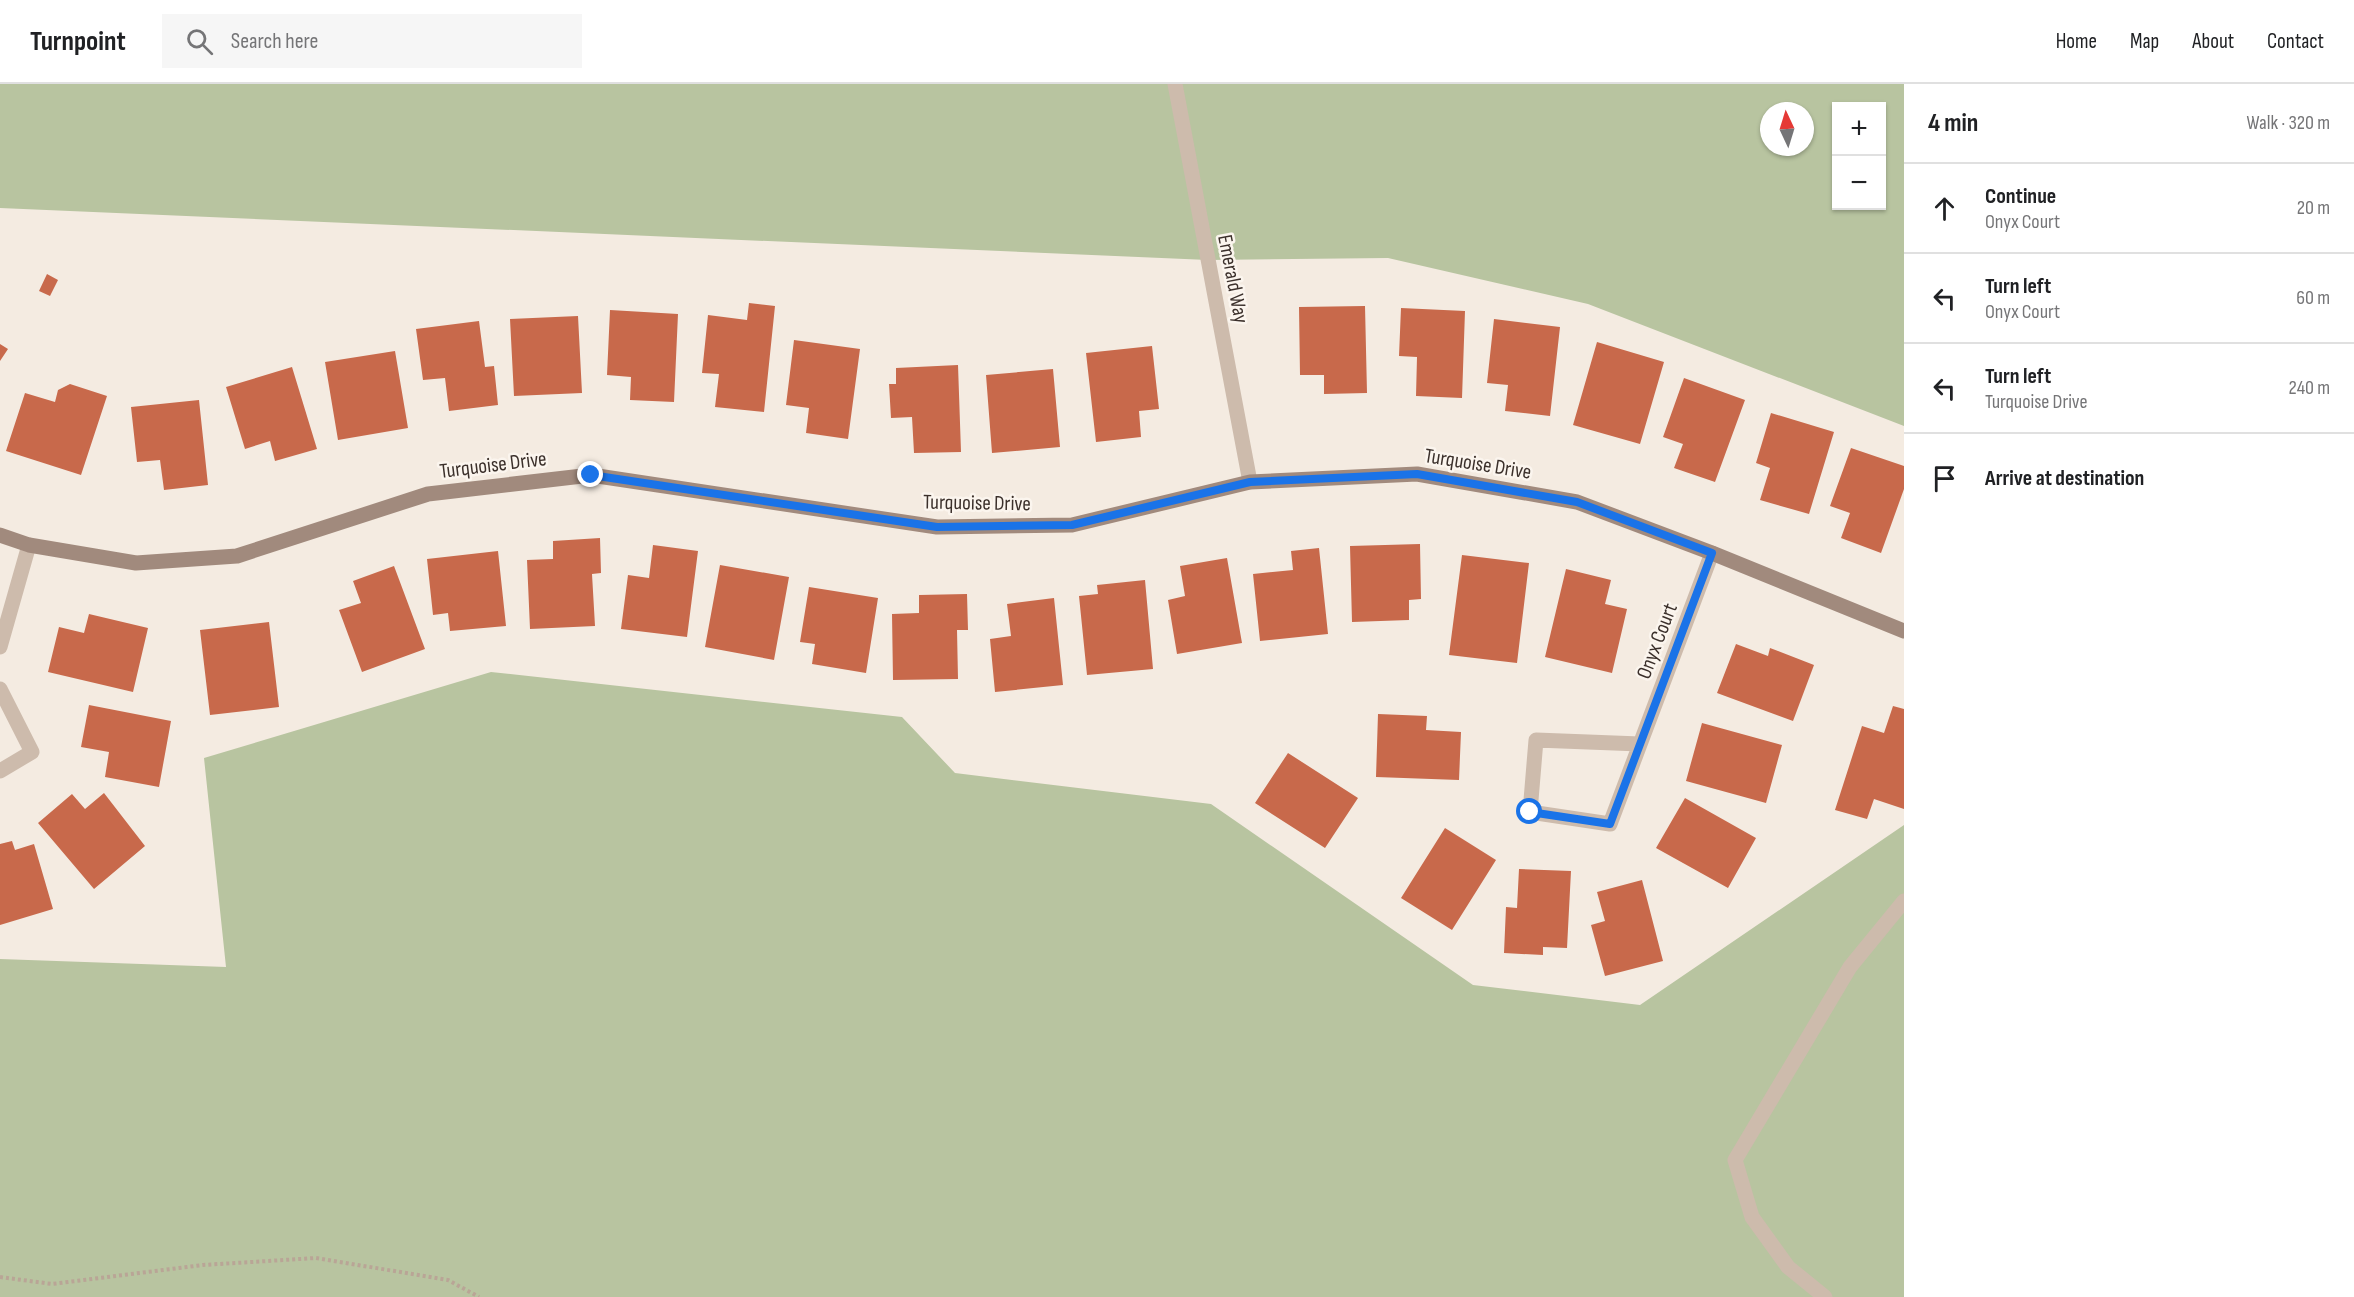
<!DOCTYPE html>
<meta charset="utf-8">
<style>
:root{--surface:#fff;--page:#f6f6f6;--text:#202124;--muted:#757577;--line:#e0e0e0}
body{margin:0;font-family:"Sofia Sans Condensed",sans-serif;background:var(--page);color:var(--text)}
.controls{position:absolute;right:18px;top:18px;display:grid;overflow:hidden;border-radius:0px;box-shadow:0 2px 4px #0004}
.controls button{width:54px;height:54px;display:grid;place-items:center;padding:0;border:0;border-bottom:2px solid var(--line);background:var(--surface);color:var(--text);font:30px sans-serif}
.compass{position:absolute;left:1760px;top:18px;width:54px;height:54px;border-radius:50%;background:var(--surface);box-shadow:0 2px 4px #0004;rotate:356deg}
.stop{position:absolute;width:18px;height:18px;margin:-14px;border:4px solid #1a73e8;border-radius:50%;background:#fff}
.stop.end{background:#1a73e8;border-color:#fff;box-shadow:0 2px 6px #0008}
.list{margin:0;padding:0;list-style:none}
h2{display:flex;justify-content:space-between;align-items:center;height:78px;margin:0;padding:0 24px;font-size:26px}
h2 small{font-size:20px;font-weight:400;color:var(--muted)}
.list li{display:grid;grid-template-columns:39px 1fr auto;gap:18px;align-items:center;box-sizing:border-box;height:90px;padding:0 24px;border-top:2px solid var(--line)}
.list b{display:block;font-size:22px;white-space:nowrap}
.list p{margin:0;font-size:20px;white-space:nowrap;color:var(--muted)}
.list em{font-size:20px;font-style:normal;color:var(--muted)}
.icon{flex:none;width:33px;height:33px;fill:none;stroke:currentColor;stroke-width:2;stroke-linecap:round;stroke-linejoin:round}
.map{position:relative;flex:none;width:1904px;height:1213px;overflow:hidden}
header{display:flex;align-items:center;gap:36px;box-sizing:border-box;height:84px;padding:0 30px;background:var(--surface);border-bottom:2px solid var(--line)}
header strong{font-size:28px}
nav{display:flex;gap:33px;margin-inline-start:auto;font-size:21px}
.search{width:420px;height:54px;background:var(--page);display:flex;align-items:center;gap:15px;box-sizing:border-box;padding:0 21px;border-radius:0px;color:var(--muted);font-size:22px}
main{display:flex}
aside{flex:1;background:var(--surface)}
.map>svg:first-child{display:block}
.green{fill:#b8c4a0;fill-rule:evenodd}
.building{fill:#c8694b}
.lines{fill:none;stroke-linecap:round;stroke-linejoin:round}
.path{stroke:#b9a596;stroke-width:4;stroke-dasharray:3 3;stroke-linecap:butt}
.lane{stroke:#cdbbac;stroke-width:15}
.street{stroke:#cdbbac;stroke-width:15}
.secondary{stroke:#a18a7d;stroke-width:15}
.route{stroke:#1a73e8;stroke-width:8}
.labels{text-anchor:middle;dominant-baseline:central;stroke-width:5;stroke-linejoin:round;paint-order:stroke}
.street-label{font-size:21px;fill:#3b302b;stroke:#fbf5ee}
</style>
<header>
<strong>Turnpoint</strong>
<div class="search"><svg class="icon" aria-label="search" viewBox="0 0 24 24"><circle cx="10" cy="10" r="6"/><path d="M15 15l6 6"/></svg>Search here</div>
<nav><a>Home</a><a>Map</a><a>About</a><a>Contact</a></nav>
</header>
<main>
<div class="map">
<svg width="1904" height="1213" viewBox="0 0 1904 1213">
<rect width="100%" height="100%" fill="#f4ebe1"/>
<!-- green -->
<path class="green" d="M0,0h1904v342l-316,-122 -200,-46 -180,2 -1208,-52zM1836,22h46v100h-46zM1769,27h36v36h-36z
M491,588l411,45 53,56 256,31 262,181 167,20 264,-180v472h-1904v-338l226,8 -22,-209z"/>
<!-- building -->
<path class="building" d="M47,190l11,6 -8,16 -11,-5z
M749,219l26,3 -11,106 -49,-5 4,-33 -17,-1 6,-58 39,5z
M1365,222l2,87 -43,1v-19h-24l-1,-68z
M1401,224l64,3 -3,87 -46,-2 1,-39 -18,-1z
M610,226l68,4 -4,88 -44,-2 1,-23 -24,-2z
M578,232l4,77 -68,3 -4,-77z
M1494,235l66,8 -10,89 -45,-5 3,-26 -21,-2z
M479,237l6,46 9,-1 4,39 -49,6 -4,-33 -22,2 -7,-51z
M794,256l66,9 -12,90 -42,-6 3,-25 -23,-3z
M1597,258l67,20 -24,82 -67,-19z
M0,260l8,5 -8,12z
M1152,262l7,63 -20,2 2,26 -45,5 -10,-89z
M395,267l13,77 -70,12 -13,-78z
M958,281l3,87 -47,1 -2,-36 -21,1 -2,-34h7v-16z
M292,283l25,82 -42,12 -5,-20 -25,8 -19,-62z
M1053,285l7,78 -68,6 -6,-78z
M1684,294l61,22 -30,82 -41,-14 9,-24 -20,-7z
M70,300l37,12 -26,79 -75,-24 19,-58 30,9 3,-12z
M199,316l9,85 -44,5 -4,-30 -23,2 -6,-55z
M1771,329l63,19 -25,82 -49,-14 10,-32 -14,-5z
M1851,364l53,18v23l-23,64 -40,-15 9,-25 -20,-7z
M600,454l1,35 -9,1 3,52 -65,3 -3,-69 26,-1v-18z
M1420,460l1,55 -12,1v20l-57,2 -2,-76z
M653,461l45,6 -11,86 -66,-8 7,-54 21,3z
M1319,464l9,86 -68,7 -7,-67 40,-4 -2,-19z
M498,467l8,75 -56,5 -2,-18 -15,2 -6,-56z
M1462,471l67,8 -12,100 -68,-8z
M1227,474l15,85 -65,11 -9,-54 17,-4 -5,-30z
M720,481l69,12 -15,83 -69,-13z
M394,482l31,83 -63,23 -23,-62 22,-7 -8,-22z
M1566,485l45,11 -6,24 22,5 -15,64 -67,-16z
M1145,496l8,89 -66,6 -8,-79 19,-2 -1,-9z
M809,503l69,11 -12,75 -54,-9 3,-20 -15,-2z
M967,510l1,36h-11l1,49 -65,1 -1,-66 27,-1v-18z
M1054,514l9,87 -68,7 -5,-53 21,-3 -4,-32z
M89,530l59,14 -15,64 -85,-20 11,-45 25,6z
M269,538l10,85 -69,8 -10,-85z
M1736,560l32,12 2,-8 44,17 -21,56 -76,-28z
M89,621l82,16 -12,66 -54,-10 4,-25 -28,-5z
M1893,622l11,3v100l-30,-10 -7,20 -32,-9 27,-84 22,7z
M1378,630l49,2 -1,14 35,2 -2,48 -83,-3z
M1702,639l80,22 -16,58 -80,-22z
M1288,669l70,45 -33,50 -70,-45z
M104,709l41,53 -51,43 -56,-66 34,-29 13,15z
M1685,714l71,40 -28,50 -72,-40z
M1445,744l51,32 -44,70 -51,-32z
M12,757l3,9 19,-6 19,65 -53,16v-81z
M1519,785l52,2 -4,77 -24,-1v8l-39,-2 2,-46 11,1z
M1642,796l21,81 -58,15 -14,-51 14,-4 -8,-29z"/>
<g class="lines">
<!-- path -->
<path class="path" d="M0,1193l52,7 151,-19 113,-7 132,22 31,17"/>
<!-- lane -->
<path class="lane" d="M1825,1213l-37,-30 -36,-50 -17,-57 115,-193 54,-66"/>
<!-- street -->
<path class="street" d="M1175,0l75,398
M0,563l29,-102
M0,605l32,63 -32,19
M1640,660l-104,-4 -6,72 80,12 102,-271"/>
<!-- secondary -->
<path class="secondary" d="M0,451l29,10 107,18 101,-7 191,-62 163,-19 346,52 135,-2 178,-43 167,-8 160,28 135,51 192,78"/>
</g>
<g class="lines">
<!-- route -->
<path class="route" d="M591,391l346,52 135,-2 178,-43 167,-8 160,28 135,51 -102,271 -80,-12"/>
</g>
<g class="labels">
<!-- street labels -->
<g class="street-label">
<text transform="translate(1233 195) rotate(79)">Emerald Way</text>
<text transform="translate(1478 380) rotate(9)">Turquoise Drive</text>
<text transform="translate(493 381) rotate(-7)">Turquoise Drive</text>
<text transform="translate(977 419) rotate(1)">Turquoise Drive</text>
<text transform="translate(1657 557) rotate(-69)">Onyx Court</text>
</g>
</g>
</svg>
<div class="controls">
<button>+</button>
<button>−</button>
</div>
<svg class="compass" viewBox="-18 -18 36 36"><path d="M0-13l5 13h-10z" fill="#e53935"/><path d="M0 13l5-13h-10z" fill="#757577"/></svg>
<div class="stop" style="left:1530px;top:728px"></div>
<div class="stop end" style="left:591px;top:391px"></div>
</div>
<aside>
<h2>4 min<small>Walk · 320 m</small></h2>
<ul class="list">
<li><svg class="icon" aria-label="ahead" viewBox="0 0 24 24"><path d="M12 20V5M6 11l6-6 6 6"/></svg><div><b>Continue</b><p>Onyx Court</p></div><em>20 m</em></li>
<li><svg class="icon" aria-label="left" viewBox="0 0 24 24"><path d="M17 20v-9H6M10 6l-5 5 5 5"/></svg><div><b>Turn left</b><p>Onyx Court</p></div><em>60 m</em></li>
<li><svg class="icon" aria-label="left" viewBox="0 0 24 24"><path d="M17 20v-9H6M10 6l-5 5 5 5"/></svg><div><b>Turn left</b><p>Turquoise Drive</p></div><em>240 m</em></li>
<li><svg class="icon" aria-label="arrive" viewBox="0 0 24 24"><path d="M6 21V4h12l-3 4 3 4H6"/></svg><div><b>Arrive at destination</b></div></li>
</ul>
</aside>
</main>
